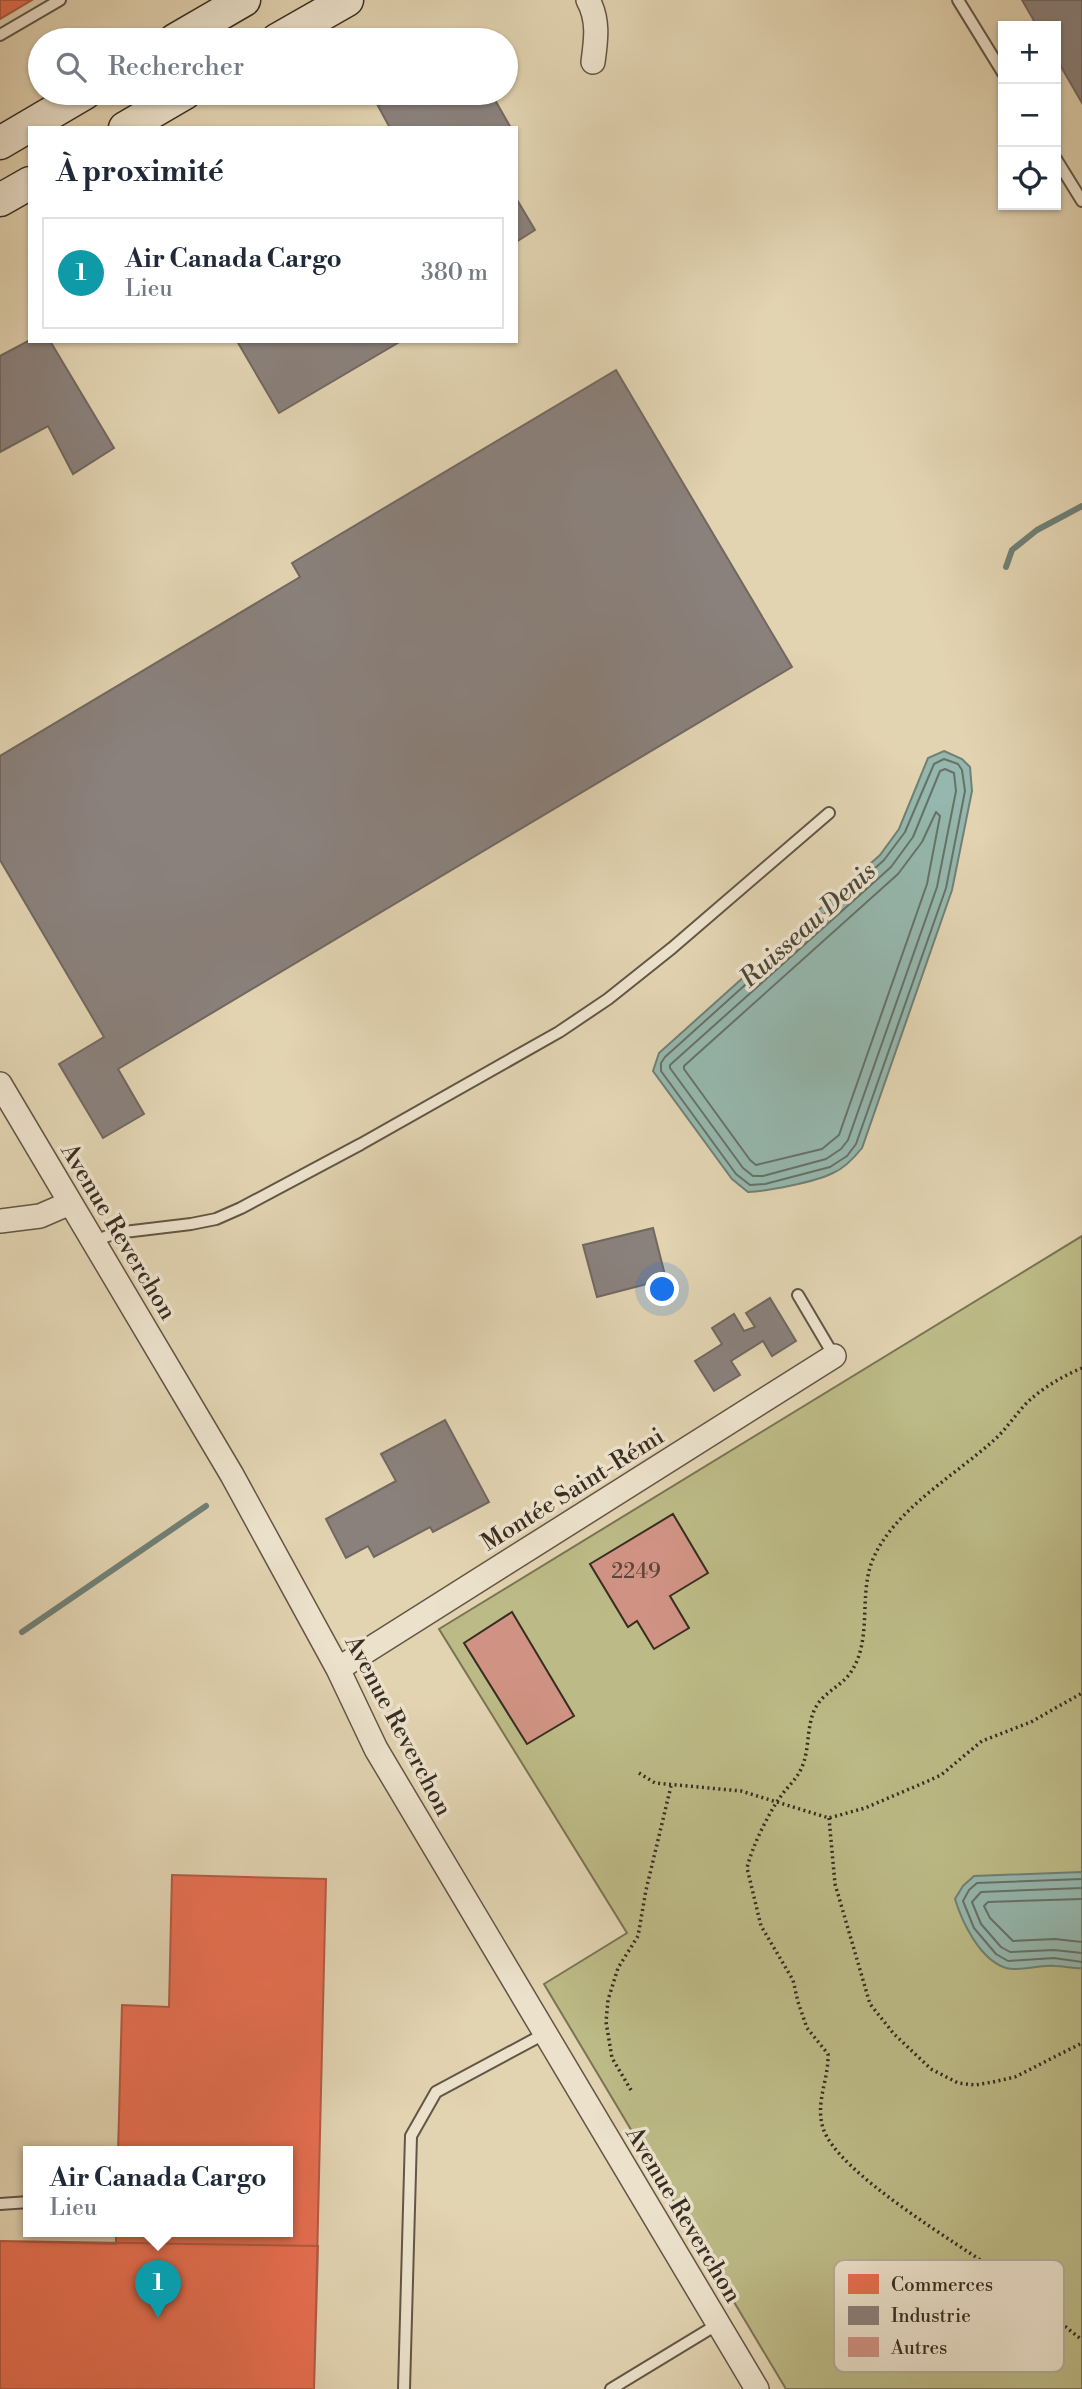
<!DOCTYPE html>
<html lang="fr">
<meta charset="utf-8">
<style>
:root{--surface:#fff;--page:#f6f6f7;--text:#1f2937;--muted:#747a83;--line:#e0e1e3;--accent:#db2777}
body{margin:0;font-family:"Libre Bodoni",serif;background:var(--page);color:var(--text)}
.controls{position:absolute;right:21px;top:21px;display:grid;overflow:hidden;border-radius:0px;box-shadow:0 2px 5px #0004}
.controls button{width:63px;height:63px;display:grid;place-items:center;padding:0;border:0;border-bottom:2px solid var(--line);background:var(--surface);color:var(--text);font:35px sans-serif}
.you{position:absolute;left:663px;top:1290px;width:24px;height:24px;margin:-18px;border:5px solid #fff;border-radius:50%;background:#1a73e8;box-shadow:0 0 0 10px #1a73e833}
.badge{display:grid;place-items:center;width:46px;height:46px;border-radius:50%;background:var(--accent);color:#fff;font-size:23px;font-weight:700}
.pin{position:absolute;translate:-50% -58px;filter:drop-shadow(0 2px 4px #0008)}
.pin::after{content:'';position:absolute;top:37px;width:24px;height:21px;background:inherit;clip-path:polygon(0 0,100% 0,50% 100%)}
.popup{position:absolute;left:23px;top:2146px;width:270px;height:91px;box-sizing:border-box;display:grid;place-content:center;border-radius:0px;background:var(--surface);filter:drop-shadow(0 2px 5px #0005);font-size:23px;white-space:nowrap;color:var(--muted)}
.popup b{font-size:26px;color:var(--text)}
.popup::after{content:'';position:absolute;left:50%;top:100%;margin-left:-14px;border:14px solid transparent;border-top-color:var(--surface)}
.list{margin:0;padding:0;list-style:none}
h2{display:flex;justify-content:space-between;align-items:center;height:91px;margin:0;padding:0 28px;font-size:30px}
h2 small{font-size:23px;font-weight:400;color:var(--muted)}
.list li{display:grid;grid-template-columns:46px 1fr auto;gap:21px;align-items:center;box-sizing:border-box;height:112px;margin:0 14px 14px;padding:0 14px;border:2px solid var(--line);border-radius:0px}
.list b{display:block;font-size:26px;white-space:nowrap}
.list p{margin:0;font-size:23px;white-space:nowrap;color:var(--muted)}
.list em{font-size:23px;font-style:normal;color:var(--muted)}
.icon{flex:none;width:38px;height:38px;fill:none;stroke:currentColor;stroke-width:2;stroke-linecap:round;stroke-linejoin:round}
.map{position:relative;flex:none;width:1082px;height:2389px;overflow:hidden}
.search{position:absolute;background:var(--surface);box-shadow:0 2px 5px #0004;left:28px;top:28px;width:490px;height:77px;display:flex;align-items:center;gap:18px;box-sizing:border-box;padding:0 24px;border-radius:38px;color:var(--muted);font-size:26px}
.panel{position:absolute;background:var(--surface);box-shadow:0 2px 5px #0004;left:28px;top:126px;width:490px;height:217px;border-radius:0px}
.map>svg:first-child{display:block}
.green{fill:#bcba86;stroke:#7a7454;stroke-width:2}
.water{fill:#95b7ad;stroke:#708075;stroke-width:2}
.shops{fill:#e76f51;stroke:#b25b43;stroke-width:2}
.industry{fill:#8a817c;stroke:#716861;stroke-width:2}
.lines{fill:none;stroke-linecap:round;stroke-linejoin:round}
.shore{stroke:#667268;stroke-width:2}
.stream{stroke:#708075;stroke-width:6}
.building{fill:#d09383;stroke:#382d22;stroke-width:2}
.lane-casing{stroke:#625646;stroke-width:14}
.street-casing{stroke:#625646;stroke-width:26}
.secondary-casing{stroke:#382d22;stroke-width:35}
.path{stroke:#382d22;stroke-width:3.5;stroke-dasharray:2 3.5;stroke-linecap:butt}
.lane{stroke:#ece2cc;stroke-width:10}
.street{stroke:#ece2cc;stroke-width:23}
.secondary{stroke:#ece2cc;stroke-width:32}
.labels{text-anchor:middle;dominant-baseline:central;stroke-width:7;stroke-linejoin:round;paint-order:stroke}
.number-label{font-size:21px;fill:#5e463a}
.street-label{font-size:24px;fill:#382d22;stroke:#ece2cc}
.water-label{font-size:26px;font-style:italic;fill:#4b493e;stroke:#ece2cc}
.key{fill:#ece2cc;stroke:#b6ac99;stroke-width:2}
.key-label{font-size:19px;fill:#382d22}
</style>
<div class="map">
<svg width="1082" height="2389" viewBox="0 0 1082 2389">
<rect width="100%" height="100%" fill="#e2d3b1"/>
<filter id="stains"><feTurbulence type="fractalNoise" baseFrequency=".00286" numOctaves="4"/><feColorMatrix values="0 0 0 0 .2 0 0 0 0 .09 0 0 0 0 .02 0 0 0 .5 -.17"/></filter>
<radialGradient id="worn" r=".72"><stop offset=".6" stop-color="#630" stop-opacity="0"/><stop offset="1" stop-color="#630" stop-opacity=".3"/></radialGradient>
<!-- green -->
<path class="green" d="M1082,1236v1153h-296l-242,-405 83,-51 -188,-304z"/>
<!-- water -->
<path class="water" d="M944,751l18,8 8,8 2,24 -20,99 -90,258c-8,10 -17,20 -29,25 -18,9 -65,18 -85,19l-16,-13 -79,-108 6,-18 221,-198 19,-26 29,-71z
M1082,1872v96c-10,1 -18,-2 -27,-2 -15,-2 -35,6 -49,2 -26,-8 -44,-46 -51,-69l8,-13 11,-10z"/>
<!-- shops -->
<path class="shops" d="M0,0h32l-32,19z
M172,1875l154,4 -12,510h-314v-148l116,3v-12h172v-80h-170l4,-147 47,2z
M0,2241l318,5 -4,143h-314z"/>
<!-- industry -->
<path class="industry" d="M1022,0h60v103l-26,-45v-32h-19z
M401,93h90l20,35h-121l-12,-22z
M516,198l19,32 -19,12z
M30,340l20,1 64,107 -41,26 -25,-48 -48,26v-96z
M237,341h164l-122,72z
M616,370l176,297 -674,402 26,45 -41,24 -44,-74 45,-27 -104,-177v-104l300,-179 -8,-14z
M653,1228l13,51 -69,18 -14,-52z
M770,1298l26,43 -24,15 -9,-15 -32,20 9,14 -26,16 -19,-30 27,-17 -10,-16 22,-14 10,17 11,-4 -9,-14z
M445,1420l44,82 -56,30 -3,-5 -56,30 -6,-11 -22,12 -20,-39 70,-38 -15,-27z"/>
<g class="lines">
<!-- shore -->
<path class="shore" d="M944,759l14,5 4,6 3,21 -19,97 -90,256 -9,12 -17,11 -65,17 -15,1 -14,-11 -75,-103v-8l4,-6 219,-197 21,-28 29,-68z
M945,769l9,4 2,18 -19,96 -89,253 -7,9 -15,10 -63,17h-10l-10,-8 -73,-100v-3l221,-198 22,-30 27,-66z
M936,812l4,4 -13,68 -88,251 -17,14 -66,16 -6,-5 -66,-91v-3l214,-192 24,-32z
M1082,1879l-105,4 -8,7 -6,11 11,27 22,26 12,7 46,-3 28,4
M1082,1888l-101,4 -9,10 9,22 20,23 9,5 44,-2 28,3
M1082,1899l-94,3 -4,4 6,12 23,23 42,-2 27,3"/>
<!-- stream -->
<path class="stream" d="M1006,567l6,-17 25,-20 45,-24
M22,1632l184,-126"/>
</g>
<!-- building -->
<path class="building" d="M673,1514l35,59 -38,23 19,32 -35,21 -17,-28 -9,6 -38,-63z
M512,1612l62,104 -47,28 -63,-101z"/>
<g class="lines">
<defs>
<path id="lane" d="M958,0l45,73
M0,35l60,-35
M1056,159l26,42
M94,1241l22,-8 75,-9 25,-5 25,-11 120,-64 198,-112 49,-33 64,-51 157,-135
M798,1295l36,61
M0,2204l29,-2
M404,2389l7,-253 25,-44 108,-58
M611,2389l107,-65"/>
<path id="street" d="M588,0c11,20 8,40 5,62
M0,1084l232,391 106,194 38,80 381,640
M0,1221l40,-5 30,-13
M338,1669l496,-313"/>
<path id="secondary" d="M175,40l69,-40
M277,40l70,-40
M125,128l60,-35
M0,143l85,-50
M0,200l30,-17"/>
</defs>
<!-- lane casing -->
<use href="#lane" class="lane-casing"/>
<!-- street casing -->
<use href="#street" class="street-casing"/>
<!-- secondary casing -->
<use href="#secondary" class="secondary-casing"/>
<!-- path -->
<path class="path" d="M1082,1368c-17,7 -36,18 -50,30 -14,12 -24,30 -39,43 -39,35 -99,69 -120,118 -15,35 0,80 -22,113 -8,12 -22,18 -31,29 -15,18 -9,45 -18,66 -5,12 -14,19 -21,29 -13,18 -29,51 -34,72l14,58 32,54 5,22 9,26 21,26c1,25 -13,48 -5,74 14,45 135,115 176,145 29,20 55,45 83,67
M639,1773l16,10 86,8 88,27 36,-10 63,-27 13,-6 41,-34 49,-19 51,-29
M829,1818l6,66 35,120 24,30 37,35 27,14 17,2 18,-3 22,-5 67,-34
M631,2090l-19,-32 -6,-36 2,-22 10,-32 20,-32 8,-46 25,-104"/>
<!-- lane -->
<use href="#lane" class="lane"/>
<!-- street -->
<use href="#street" class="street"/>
<!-- secondary -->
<use href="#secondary" class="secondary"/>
</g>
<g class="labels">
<!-- number labels -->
<g class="number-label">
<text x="636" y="1572">2249</text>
</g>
<!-- street labels -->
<g class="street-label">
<text transform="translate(118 1232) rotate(59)">Avenue Reverchon</text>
<text transform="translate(573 1490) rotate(-32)">Montée Saint-Rémi</text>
<text transform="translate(398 1726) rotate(62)">Avenue Reverchon</text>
<text transform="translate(683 2215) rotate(59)">Avenue Reverchon</text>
</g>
<!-- water labels -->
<g class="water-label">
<text transform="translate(808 925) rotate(-42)">Ruisseau Denis</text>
</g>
</g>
<!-- legend -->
<rect x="834" y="2260" width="230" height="112" rx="10" class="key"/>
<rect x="848" y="2274" width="31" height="20" fill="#e76f51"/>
<rect x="848" y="2306" width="31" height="19" fill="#8a817c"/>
<rect x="848" y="2337" width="31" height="20" fill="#d09383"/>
<g class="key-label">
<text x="891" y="2291">Commerces</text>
<text x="891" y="2322">Industrie</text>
<text x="891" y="2354">Autres</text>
</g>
<rect width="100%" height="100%" filter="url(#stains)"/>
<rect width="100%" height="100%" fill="url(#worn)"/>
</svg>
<div class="controls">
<button>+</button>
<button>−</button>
<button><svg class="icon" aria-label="locate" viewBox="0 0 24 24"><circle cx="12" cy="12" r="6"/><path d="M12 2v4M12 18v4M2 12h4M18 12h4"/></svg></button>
</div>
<div class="you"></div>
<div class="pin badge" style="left:158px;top:2318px;background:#0f9aa8">1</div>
<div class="popup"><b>Air Canada Cargo</b>Lieu</div>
<div class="search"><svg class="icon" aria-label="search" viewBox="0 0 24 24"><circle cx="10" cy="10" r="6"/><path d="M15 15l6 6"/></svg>Rechercher</div>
<section class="panel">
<h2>À proximité<small></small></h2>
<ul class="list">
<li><span class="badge" style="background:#0f9aa8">1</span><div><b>Air Canada Cargo</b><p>Lieu</p></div><em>380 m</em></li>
</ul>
</section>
</div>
